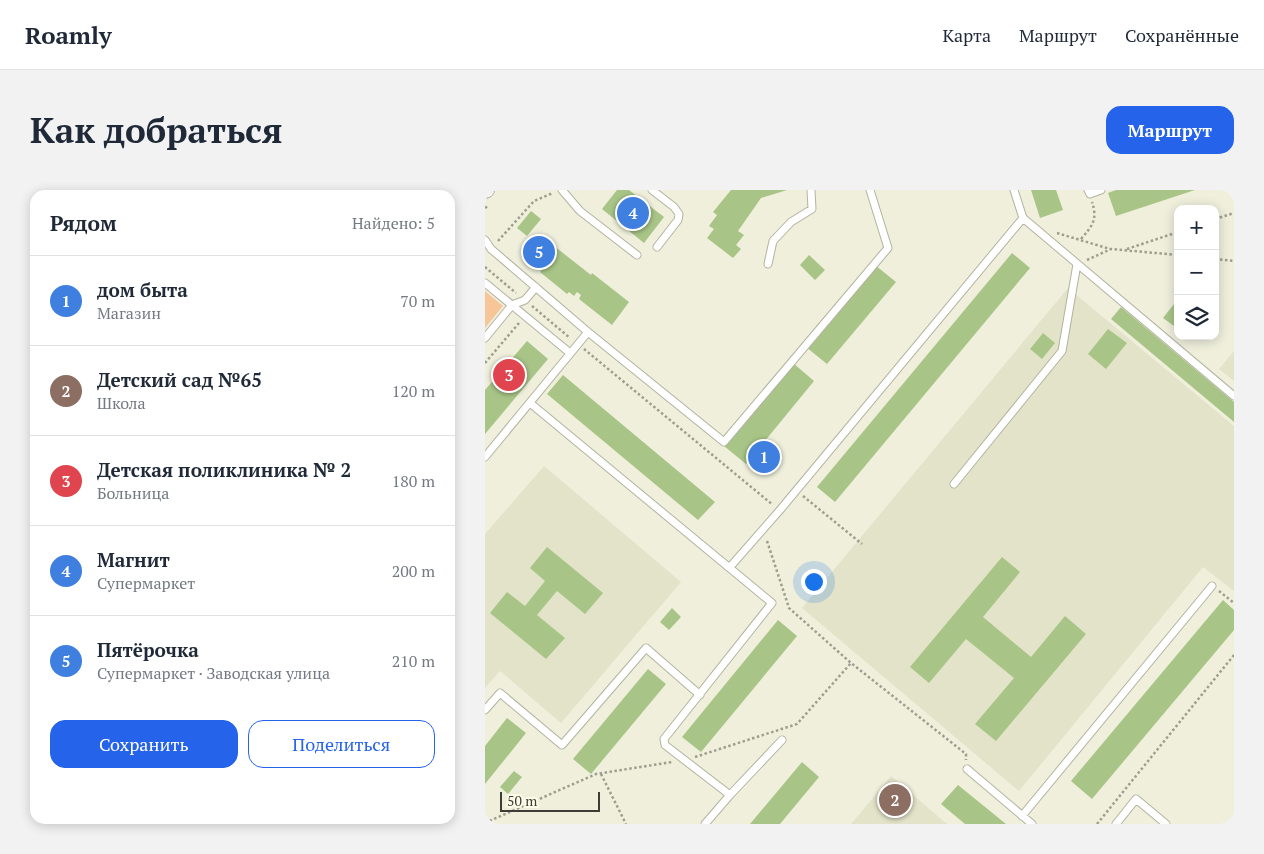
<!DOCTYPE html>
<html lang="ru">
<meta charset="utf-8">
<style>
:root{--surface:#fff;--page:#f2f2f3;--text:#1f2937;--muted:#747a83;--line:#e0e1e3;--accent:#2563eb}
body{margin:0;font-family:"PT Serif",serif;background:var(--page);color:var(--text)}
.controls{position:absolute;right:15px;top:15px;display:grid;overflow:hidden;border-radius:10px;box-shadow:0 2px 12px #0003}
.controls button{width:45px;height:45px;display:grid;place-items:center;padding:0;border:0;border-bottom:1px solid var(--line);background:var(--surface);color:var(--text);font:25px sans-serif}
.scale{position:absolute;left:15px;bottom:12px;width:100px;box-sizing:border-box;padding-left:5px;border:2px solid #3d3d35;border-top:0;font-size:14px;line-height:18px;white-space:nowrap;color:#3d3d35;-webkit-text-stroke:4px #fcfce9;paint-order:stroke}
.you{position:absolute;left:328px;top:391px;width:18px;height:18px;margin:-12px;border:4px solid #fff;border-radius:50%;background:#1a73e8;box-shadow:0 0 0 8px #1a73e833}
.badge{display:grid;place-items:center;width:32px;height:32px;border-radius:50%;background:var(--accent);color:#fff;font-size:16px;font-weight:700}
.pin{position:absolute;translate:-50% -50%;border:2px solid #fff;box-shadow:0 1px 5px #0006}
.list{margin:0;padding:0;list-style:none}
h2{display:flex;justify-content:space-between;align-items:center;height:65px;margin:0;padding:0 20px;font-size:21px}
h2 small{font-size:16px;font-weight:400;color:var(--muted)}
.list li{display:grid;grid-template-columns:32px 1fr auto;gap:15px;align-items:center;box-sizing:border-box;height:90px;padding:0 20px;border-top:1px solid var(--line)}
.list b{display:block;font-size:19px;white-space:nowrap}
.list p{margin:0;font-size:16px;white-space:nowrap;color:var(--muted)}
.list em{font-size:16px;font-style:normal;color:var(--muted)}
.actions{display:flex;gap:10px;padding:15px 20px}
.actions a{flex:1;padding:11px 0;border:1px solid var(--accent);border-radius:15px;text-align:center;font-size:18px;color:var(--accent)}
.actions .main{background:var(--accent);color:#fff}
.icon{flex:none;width:28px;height:28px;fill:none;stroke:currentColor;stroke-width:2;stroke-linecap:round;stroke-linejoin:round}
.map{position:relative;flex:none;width:749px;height:634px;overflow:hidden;border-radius:15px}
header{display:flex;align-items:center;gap:30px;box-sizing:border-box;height:70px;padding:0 25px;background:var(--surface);border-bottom:1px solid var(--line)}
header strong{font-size:24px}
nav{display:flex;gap:28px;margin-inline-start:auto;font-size:18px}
.intro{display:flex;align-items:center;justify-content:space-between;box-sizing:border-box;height:120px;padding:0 30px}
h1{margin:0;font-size:35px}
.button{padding:12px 22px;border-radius:15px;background:var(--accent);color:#fff;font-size:18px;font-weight:700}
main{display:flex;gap:30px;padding:0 30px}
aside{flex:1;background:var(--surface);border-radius:15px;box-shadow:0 2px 12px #0003}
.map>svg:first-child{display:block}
.built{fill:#e2e3c8}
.green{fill:#f6c698}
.building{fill:#a8c587}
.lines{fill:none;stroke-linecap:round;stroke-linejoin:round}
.service-casing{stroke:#b3b3a1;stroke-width:9}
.minor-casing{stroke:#b3b3a1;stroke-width:16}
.path{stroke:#9e9e90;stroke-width:2.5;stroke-dasharray:2.5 2.5;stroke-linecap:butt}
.service{stroke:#fff;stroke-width:7}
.minor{stroke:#fff;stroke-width:14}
</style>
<header>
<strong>Roamly</strong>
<nav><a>Карта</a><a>Маршрут</a><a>Сохранённые</a></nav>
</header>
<div class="intro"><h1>Как добраться</h1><a class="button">Маршрут</a></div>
<main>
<aside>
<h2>Рядом<small>Найдено: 5</small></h2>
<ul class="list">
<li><span class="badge" style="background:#3f7fe0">1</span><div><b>дом быта</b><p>Магазин</p></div><em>70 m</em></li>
<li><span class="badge" style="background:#8d6e63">2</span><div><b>Детский сад №65</b><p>Школа</p></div><em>120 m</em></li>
<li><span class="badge" style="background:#e0444e">3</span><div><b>Детская поликлиника № 2</b><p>Больница</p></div><em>180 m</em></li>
<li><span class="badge" style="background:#3f7fe0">4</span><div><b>Магнит</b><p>Супермаркет</p></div><em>200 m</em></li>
<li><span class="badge" style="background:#3f7fe0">5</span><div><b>Пятёрочка</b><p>Супермаркет · Заводская улица</p></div><em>210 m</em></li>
</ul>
<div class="actions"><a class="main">Сохранить</a><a>Поделиться</a></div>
</aside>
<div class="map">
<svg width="749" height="634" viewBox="0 0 749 634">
<rect width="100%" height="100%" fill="#efefdc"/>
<!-- built -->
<path class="built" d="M583,98l166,138v165l-31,-24 -184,224 -217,-183z
M749,161v30l-15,-12z
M59,276l137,116 -120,141 -61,-52 -15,17v-154z
M406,586l56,48h-96z"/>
<!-- green -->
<path class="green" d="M0,101l18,15 -18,22z"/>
<!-- building -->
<path class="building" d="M132,0h12l35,27 -20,26 -42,-34z
M246,0h56l-26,8 -23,33 6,4 -8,10 5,4 -8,9 -26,-20 7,-9 -5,-3 8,-11 -4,-3z
M546,0h25l7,20 -23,8z
M631,0h79l-79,26 -8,-23z
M46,21l10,8 -14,17 -10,-8z
M55,50l11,9 3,-3 37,29 1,-2 37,29 -17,23 -33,-26 2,-4 -4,-3 -3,4 -5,-4 -2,2 -27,-22 3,-4 -16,-13z
M527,63l18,15 -195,234 -18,-15z
M324,65l16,15 -10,10 -15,-15z
M390,75l21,17 -69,82 -21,-17z
M693,109v30l-15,-11z
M636,117l113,95v20l-123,-103z
M623,139l19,14 -21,26 -18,-15z
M558,143l12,10 -13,16 -12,-10z
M42,151l21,18 -63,75v-44z
M308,173l21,18 -68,83 -22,-18z
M78,185l152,127 -17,18 -151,-126z
M62,357l56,46 -18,21 -28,-23 -20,24 28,23 -19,21 -56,-46 17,-21 18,14 20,-25 -15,-13z
M517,367l18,15 -37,45 48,40 34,-41 21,18 -90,107 -21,-17 39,-46 -48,-39 -37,44 -19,-16z
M738,410l11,10v20l-142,169 -21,-18z
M187,418l9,9 -12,13 -9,-8z
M293,430l19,16 -96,116 -19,-15z
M163,479l18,15 -75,90 -18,-15z
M22,528l19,15 -41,51v-38z
M317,572l17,15 -39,47h-30z
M29,581l8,6 -14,17 -8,-7z
M473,595l48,39h-41l-24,-20z"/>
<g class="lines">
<defs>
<path id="service" d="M77,0l18,21 57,44
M167,0l22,17 5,7 -1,6 -21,27
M603,0l2,4 11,-4
M538,28l211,178
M0,50l6,9 97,83 136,110 164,-194 -18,-58
M283,74l5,-23 18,-19 21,-13 -1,-19
M0,93l85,70
M0,148l27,-33 13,-5 11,-13
M45,213l242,200 -108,136 1,6 65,50
M0,267l103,-125
M469,294l108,-133 15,-87
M245,377l50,-57 243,-292 -9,-28
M0,520l15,-17 62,52 84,-97 54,47
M482,579l65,55
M537,626l190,-230
M220,634l25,-29 52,-55
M631,634l20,-25 30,25"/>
<path id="minor" d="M0,1l2,-1"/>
</defs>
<!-- service casing -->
<use href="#service" class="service-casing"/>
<!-- minor casing -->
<use href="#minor" class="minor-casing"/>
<!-- path -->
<path class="path" d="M0,18l3,-2
M730,29l19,-6
M572,43l53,16
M596,49c11,-13 17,-19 11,-37
M13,51l36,-40 19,-8
M642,59l51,-17
M730,69l19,2
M602,70l24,-11 67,6
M0,77l31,26
M47,116l38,32
M99,159l189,156
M0,173l34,-40
M318,306l59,48
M282,351l22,67 62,55 115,91v6
M734,401l15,12
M210,567l102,-33 54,-61
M116,584l25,50
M0,633l111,-49 76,-12
M612,634l137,-169"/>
<!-- service -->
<use href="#service" class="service"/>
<!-- minor -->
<use href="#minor" class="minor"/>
</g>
</svg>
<div class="controls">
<button>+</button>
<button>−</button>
<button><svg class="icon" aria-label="layers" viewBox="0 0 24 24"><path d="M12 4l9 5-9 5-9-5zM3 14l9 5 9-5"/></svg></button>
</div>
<div class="scale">50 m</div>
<div class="you"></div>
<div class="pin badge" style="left:279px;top:267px;background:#3f7fe0">1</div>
<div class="pin badge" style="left:410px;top:610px;background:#8d6e63">2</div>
<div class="pin badge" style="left:24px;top:185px;background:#e0444e">3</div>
<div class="pin badge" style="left:148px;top:23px;background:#3f7fe0">4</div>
<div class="pin badge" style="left:54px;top:62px;background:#3f7fe0">5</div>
</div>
</main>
